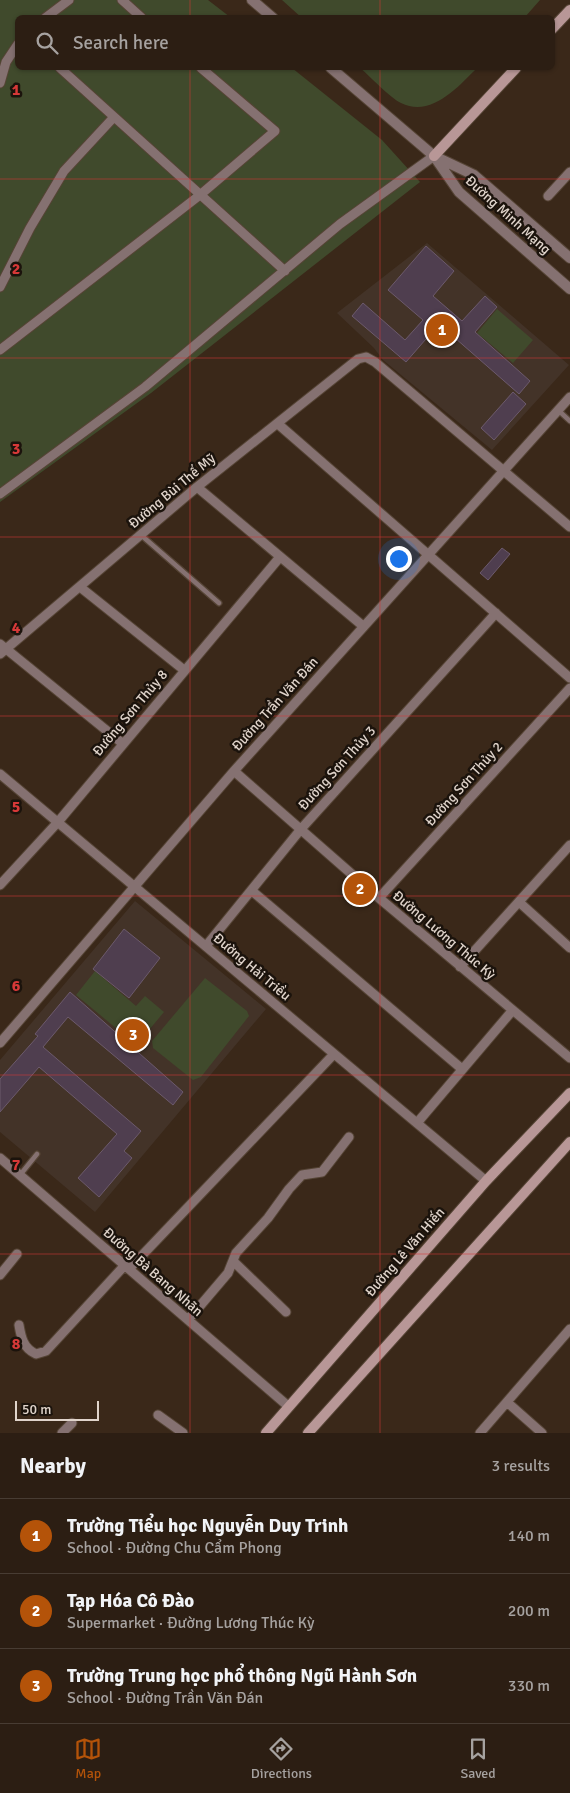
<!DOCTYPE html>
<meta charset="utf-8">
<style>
:root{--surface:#2c1e13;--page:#382b21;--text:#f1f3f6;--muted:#a6a2a0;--line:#483c33;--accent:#b45309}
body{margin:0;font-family:Signika,sans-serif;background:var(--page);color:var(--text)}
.scale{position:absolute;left:15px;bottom:12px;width:84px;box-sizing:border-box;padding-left:5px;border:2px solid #e0d4cb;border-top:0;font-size:14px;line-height:18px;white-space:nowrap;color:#e0d4cb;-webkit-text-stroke:4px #1b130c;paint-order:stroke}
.you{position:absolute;left:398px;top:558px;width:18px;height:18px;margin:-12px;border:4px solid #fff;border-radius:50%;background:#1a73e8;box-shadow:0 0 0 8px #1a73e833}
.badge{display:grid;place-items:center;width:32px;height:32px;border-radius:50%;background:var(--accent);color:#fff;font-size:16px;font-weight:700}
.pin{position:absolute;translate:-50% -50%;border:2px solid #fff;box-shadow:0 1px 5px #0006}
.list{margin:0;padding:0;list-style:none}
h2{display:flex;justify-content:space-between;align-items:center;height:65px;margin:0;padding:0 20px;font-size:21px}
h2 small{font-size:16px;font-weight:400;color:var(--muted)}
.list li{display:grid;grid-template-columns:32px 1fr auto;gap:15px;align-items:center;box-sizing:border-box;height:75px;padding:0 20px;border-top:1px solid var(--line)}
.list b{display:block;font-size:19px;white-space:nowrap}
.list p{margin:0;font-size:16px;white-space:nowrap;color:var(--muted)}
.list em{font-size:16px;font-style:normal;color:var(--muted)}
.icon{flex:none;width:28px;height:28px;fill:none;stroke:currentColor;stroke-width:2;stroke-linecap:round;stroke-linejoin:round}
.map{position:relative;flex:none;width:570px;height:1433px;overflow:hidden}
.search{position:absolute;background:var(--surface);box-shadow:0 1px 4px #0004;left:15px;right:15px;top:15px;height:55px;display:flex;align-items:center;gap:12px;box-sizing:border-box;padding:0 18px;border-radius:8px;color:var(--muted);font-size:19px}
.sheet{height:290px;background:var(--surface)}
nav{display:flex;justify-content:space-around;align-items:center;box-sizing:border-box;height:70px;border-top:1px solid var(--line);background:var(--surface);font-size:14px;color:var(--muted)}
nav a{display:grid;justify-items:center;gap:2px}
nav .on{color:var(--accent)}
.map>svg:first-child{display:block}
.education{fill:#433328}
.green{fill:#404a2c}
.building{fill:#4f3e4f;stroke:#6c5a6c}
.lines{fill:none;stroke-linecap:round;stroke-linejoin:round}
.service-casing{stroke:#554435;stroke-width:7}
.minor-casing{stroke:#554435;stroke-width:11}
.tertiary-casing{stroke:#554435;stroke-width:12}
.secondary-casing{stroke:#554435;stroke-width:12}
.service{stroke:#857171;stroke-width:4.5}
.minor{stroke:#857171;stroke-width:9}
.tertiary{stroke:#857171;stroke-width:10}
.secondary{stroke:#b89797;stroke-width:10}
.grid{fill:none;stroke:#d73938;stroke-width:1;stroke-opacity:0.55}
.labels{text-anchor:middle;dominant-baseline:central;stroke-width:5;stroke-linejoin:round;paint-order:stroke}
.street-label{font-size:14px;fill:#e0d4cb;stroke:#1b130c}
.grid-label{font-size:16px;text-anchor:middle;font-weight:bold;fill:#d73938;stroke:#1b130c;stroke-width:5;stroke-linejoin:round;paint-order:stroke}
</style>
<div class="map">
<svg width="570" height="1433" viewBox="0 0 570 1433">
<rect width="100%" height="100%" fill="#3a2819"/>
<!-- education -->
<path class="education" d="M427,243l142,122 -77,85 -109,-90 -9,-12 -37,-35z
M135,901l131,108 -171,203 -95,-80v-72z"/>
<!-- green -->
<path class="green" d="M0,0h208l22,17 -212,1v50h274l90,72 38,42 -269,211 -151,109z
M282,0h258l-15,17 -223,1z
M360,68h117c-19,19 -46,50 -76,35 -12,-6 -30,-26 -41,-35z
M497,309l36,31 -20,23 -36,-30z
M95,971l41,35 9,-10 19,16 -25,30 -19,-16 -3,3 -41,-34z
M205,978l42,33 2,5 -48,61 -8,3 -40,-32 -1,-7z"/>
<!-- building -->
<path class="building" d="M426,246l28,25 -21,25 29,25 23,-25 12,11 -22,25 55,49 -11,13 -80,-70 -33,38 -54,-46 11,-13 42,37 18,-20 -35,-30z
M513,392l13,12 -32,36 -13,-12z
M502,548l8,6 -22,26 -8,-7z
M124,929l36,29 -31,40 -36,-29z
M70,992l113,100 -10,13 -105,-88 -25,30 98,84 -17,20 8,7 -33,39 -21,-19 39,-44 -78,-67 -39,45v-33l38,-43 -3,-2z"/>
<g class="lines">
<defs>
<path id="service" d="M558,410l12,11
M141,535l78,68
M20,1175l17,-21"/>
<path id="minor" d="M122,0l20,18
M45,18l24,-18
M60,68l225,203
M0,83l6,-21 12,-18
M548,196l22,-24
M0,287l30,-59 34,-57 50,-54
M0,350l200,-155 75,-64 -74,-63
M278,424l292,254
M197,487l166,139
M0,494l145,-107 195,-163 94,-68
M80,587l104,83
M0,644l122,99
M0,654l197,-167 161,-128 8,-2 9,5 195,165
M234,771l145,127 191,160
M0,774l486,407
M0,885l58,-63 222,-265
M252,891l210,178
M379,898l191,-210
M519,902l51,46
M206,946l95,-117 195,-216
M460,967l110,-122
M0,1043l234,-272 336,-374
M417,1123l95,-112
M0,1158l288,248
M233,1261l53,51
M129,1269l205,-215
M0,1275l17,-21
M188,1320l40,-47 8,-20 32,-35 21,-29 13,-14 20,-3 27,-35
M19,1325c2,12 4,23 17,29l10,-3 79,-86
M507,1402l35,31
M158,1415l25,18
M62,1433l10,-10
M480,1433l90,-104"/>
<path id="tertiary" d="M252,0l21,18
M331,68l103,88 25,36 111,97
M434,156l40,19 96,83"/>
<path id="secondary" d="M552,29l18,-19
M434,156l82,-88
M266,1433l220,-252 84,-88
M308,1433l262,-291"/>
</defs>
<!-- service casing -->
<use href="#service" class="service-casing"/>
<!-- minor casing -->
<use href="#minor" class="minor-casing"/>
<!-- tertiary casing -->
<use href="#tertiary" class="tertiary-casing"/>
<!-- secondary casing -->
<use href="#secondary" class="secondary-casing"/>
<!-- service -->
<use href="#service" class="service"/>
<!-- minor -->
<use href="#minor" class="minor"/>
<!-- tertiary -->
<use href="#tertiary" class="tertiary"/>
<!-- secondary -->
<use href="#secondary" class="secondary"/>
</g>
<!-- grid -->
<path class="grid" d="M190,0v18M380,0v18M190,68v1365M380,68v1365M0,179h570M0,358h570M0,537h570M0,716h570M0,896h570M0,1075h570M0,1254h570"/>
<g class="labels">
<!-- street labels -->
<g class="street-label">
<text transform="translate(508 215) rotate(42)">Đường Minh Mạng</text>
<text transform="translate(172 491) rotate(-40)">Đường Bùi Thế Mỹ</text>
<text transform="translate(275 704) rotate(-48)">Đường Trần Văn Đán</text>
<text transform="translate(130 713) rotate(-50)">Đường Sơn Thủy 8</text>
<text transform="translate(337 768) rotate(-48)">Đường Sơn Thủy 3</text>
<text transform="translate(464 784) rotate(-48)">Đường Sơn Thủy 2</text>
<text transform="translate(444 935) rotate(40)">Đường Lương Thúc Kỳ</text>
<text transform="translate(252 967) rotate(40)">Đường Hải Triều</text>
<text transform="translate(405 1252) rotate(-49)">Đường Lê Văn Hiến</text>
<text transform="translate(153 1272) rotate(41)">Đường Bà Bang Nhãn</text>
</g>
</g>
<g class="grid-label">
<text x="16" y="95">1</text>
<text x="16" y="274">2</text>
<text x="16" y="454">3</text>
<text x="16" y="633">4</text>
<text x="16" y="812">5</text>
<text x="16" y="991">6</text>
<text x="16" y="1170">7</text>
<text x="16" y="1349">8</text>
</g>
</svg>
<div class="scale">50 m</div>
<div class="you"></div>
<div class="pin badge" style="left:442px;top:330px">1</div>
<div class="pin badge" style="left:360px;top:889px">2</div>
<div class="pin badge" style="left:133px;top:1035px">3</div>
<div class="search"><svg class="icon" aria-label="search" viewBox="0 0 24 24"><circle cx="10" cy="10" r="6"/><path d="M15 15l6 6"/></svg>Search here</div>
</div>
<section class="sheet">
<h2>Nearby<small>3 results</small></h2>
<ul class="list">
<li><span class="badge">1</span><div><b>Trường Tiểu học Nguyễn Duy Trinh</b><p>School · Đường Chu Cẩm Phong</p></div><em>140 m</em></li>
<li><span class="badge">2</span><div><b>Tạp Hóa Cô Đào</b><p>Supermarket · Đường Lương Thúc Kỳ</p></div><em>200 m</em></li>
<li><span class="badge">3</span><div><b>Trường Trung học phổ thông Ngũ Hành Sơn</b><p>School · Đường Trần Văn Đán</p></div><em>330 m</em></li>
</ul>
</section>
<nav>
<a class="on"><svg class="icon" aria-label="map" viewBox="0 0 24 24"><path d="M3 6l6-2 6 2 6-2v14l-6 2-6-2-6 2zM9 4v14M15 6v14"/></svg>Map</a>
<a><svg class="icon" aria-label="directions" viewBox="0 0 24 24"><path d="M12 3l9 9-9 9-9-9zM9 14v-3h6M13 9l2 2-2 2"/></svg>Directions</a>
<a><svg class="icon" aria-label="saved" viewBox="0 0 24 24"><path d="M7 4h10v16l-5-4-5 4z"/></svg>Saved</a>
</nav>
